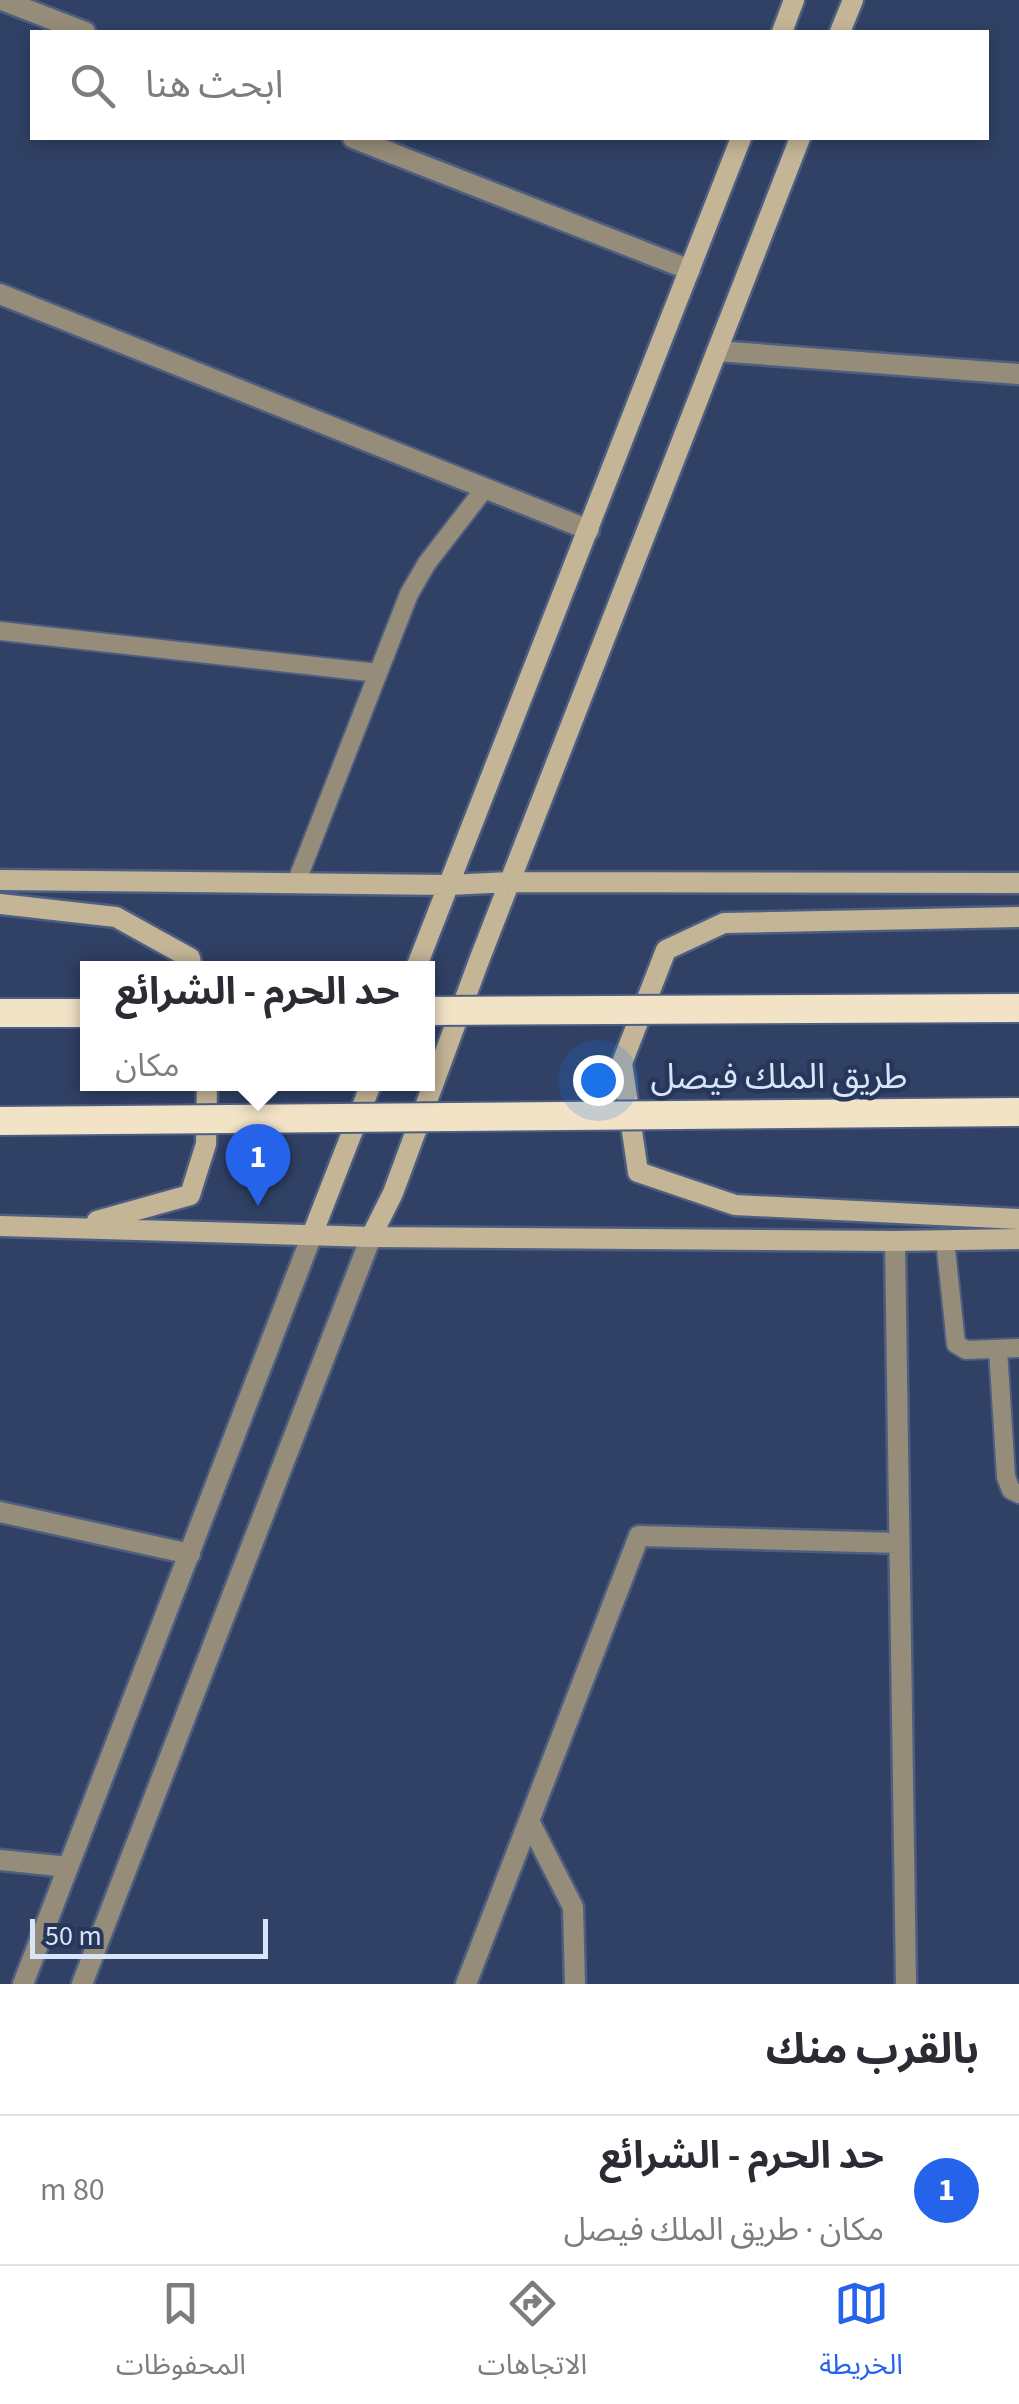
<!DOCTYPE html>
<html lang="ar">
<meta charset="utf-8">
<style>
:root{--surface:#fff;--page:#f2f2f3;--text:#2b2b33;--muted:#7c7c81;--line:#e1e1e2;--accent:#2563eb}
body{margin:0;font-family:"Source Sans 3","Noto Sans Arabic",sans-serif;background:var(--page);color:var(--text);direction:rtl}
.scale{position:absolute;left:30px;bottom:25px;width:238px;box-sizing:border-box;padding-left:10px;border:5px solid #d8e4fa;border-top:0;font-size:28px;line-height:35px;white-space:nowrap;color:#d8e4fa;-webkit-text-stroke:8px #263759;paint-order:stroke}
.you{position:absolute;left:598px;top:1080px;width:35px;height:35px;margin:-25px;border:8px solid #fff;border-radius:50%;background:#1a73e8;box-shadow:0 0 0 15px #1a73e833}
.badge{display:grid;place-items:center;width:65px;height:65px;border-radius:50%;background:var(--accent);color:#fff;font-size:32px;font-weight:700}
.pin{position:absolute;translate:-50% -82px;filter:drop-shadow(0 2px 5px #0008)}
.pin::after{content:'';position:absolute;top:52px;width:35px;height:30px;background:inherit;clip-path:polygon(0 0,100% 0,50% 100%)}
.popup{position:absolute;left:80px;top:961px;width:355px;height:130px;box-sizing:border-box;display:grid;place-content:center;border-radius:0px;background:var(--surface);filter:drop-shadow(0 2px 8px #0005);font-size:32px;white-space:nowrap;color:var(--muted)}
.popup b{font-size:38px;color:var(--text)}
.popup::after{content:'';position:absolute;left:50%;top:100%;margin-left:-20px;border:20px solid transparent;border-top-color:var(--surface)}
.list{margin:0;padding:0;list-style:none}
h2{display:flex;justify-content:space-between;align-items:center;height:130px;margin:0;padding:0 40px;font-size:42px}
h2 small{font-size:32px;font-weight:400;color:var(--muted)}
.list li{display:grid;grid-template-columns:65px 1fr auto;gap:30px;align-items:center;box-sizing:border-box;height:150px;padding:0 40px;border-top:2px solid var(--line)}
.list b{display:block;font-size:38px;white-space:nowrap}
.list p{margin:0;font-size:32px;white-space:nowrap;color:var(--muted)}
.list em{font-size:32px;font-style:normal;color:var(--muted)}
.icon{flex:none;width:55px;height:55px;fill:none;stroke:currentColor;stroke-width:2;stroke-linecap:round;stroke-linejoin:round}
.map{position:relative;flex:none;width:1019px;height:1984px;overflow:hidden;direction:ltr}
.search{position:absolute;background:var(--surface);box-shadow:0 5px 15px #0003;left:30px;right:30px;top:30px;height:110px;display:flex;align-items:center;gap:25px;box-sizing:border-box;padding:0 35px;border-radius:0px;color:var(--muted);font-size:38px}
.sheet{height:280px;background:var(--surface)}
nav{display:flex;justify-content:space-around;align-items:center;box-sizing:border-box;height:140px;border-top:2px solid var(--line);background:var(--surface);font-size:28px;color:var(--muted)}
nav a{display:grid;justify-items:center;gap:5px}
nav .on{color:var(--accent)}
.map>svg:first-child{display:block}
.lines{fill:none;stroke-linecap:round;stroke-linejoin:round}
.service-casing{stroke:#4e5e80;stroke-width:22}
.minor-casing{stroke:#4e5e80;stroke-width:25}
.secondary-casing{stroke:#4e5e80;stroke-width:25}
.trunk-casing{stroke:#4e5e80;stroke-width:32}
.service{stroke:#958c79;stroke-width:18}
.minor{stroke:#958c79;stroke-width:20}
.secondary{stroke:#c4b597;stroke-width:20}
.trunk{stroke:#f2e3c7;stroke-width:28}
.trunk-bridge-casing{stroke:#4e5e80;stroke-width:32;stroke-linecap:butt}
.trunk-bridge{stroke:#f2e3c7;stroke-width:28}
.labels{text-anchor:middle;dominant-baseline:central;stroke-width:9;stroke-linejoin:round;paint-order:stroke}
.street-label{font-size:35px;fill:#d8e4fa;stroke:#263759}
</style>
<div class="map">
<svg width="1019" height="1984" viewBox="0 0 1019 1984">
<rect width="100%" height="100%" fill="#304165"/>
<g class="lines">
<defs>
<path id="service" d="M0,631l378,42
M296,883l113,-289 18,-31 58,-75
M945,1240l11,104 10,6 53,-2
M998,1349l8,128 5,13 8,4"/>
<path id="minor" d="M2,0l83,32
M353,138l337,132
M0,294l589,236
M717,351l302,23
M895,1241l11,743
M0,1512l190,42
M529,1821l44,86 2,77
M0,1860l68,7
M23,1984l289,-749
M82,1984l289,-747
M466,1984l173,-448 260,7"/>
<path id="secondary" d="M782,32l12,-32
M840,32l13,-32
M0,880l449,5 61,-3 509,1
M0,904l116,13 74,41 2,10
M1019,917l-295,6 -58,27 -44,113 16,109 97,33 284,14
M416,968l325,-830
M97,1221l93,-26 16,-51 1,-60
M0,1226l371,11 524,4 124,-2
M312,1235l59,-151
M371,1237l22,-44 87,-235 320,-820"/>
<path id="trunk" d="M0,1013h88"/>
</defs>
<!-- service casing -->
<use href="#service" class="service-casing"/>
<!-- minor casing -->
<use href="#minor" class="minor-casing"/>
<!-- secondary casing -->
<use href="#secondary" class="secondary-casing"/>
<!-- trunk casing -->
<use href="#trunk" class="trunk-casing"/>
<!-- service -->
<use href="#service" class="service"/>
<!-- minor -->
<use href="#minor" class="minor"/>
<!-- secondary -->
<use href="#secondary" class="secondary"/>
<!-- trunk -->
<use href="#trunk" class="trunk"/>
<defs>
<path id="trunk-bridge" d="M428,1011l591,-3
M0,1121l1019,-9"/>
</defs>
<!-- trunk-bridge casing -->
<use href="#trunk-bridge" class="trunk-bridge-casing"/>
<!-- trunk-bridge -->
<use href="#trunk-bridge" class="trunk-bridge"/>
</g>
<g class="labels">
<!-- street labels -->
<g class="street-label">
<text x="779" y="1077">طريق الملك فيصل</text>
</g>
</g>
</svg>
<div class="scale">50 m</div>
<div class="you"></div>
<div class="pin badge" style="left:258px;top:1206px">1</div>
<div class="popup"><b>حد الحرم - الشرائع</b>مكان</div>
<div class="search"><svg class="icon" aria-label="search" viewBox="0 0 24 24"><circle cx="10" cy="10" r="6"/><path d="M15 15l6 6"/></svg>ابحث هنا</div>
</div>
<section class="sheet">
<h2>بالقرب منك<small></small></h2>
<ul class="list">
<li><span class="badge">1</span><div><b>حد الحرم - الشرائع</b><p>مكان · طريق الملك فيصل</p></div><em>80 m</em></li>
</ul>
</section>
<nav>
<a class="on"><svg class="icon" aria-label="map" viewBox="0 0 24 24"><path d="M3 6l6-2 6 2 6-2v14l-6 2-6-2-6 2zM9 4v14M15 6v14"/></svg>الخريطة</a>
<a><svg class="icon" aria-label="directions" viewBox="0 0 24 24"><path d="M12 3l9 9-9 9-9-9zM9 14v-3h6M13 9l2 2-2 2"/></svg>الاتجاهات</a>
<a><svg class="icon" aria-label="saved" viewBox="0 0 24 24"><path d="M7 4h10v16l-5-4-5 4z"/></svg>المحفوظات</a>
</nav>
